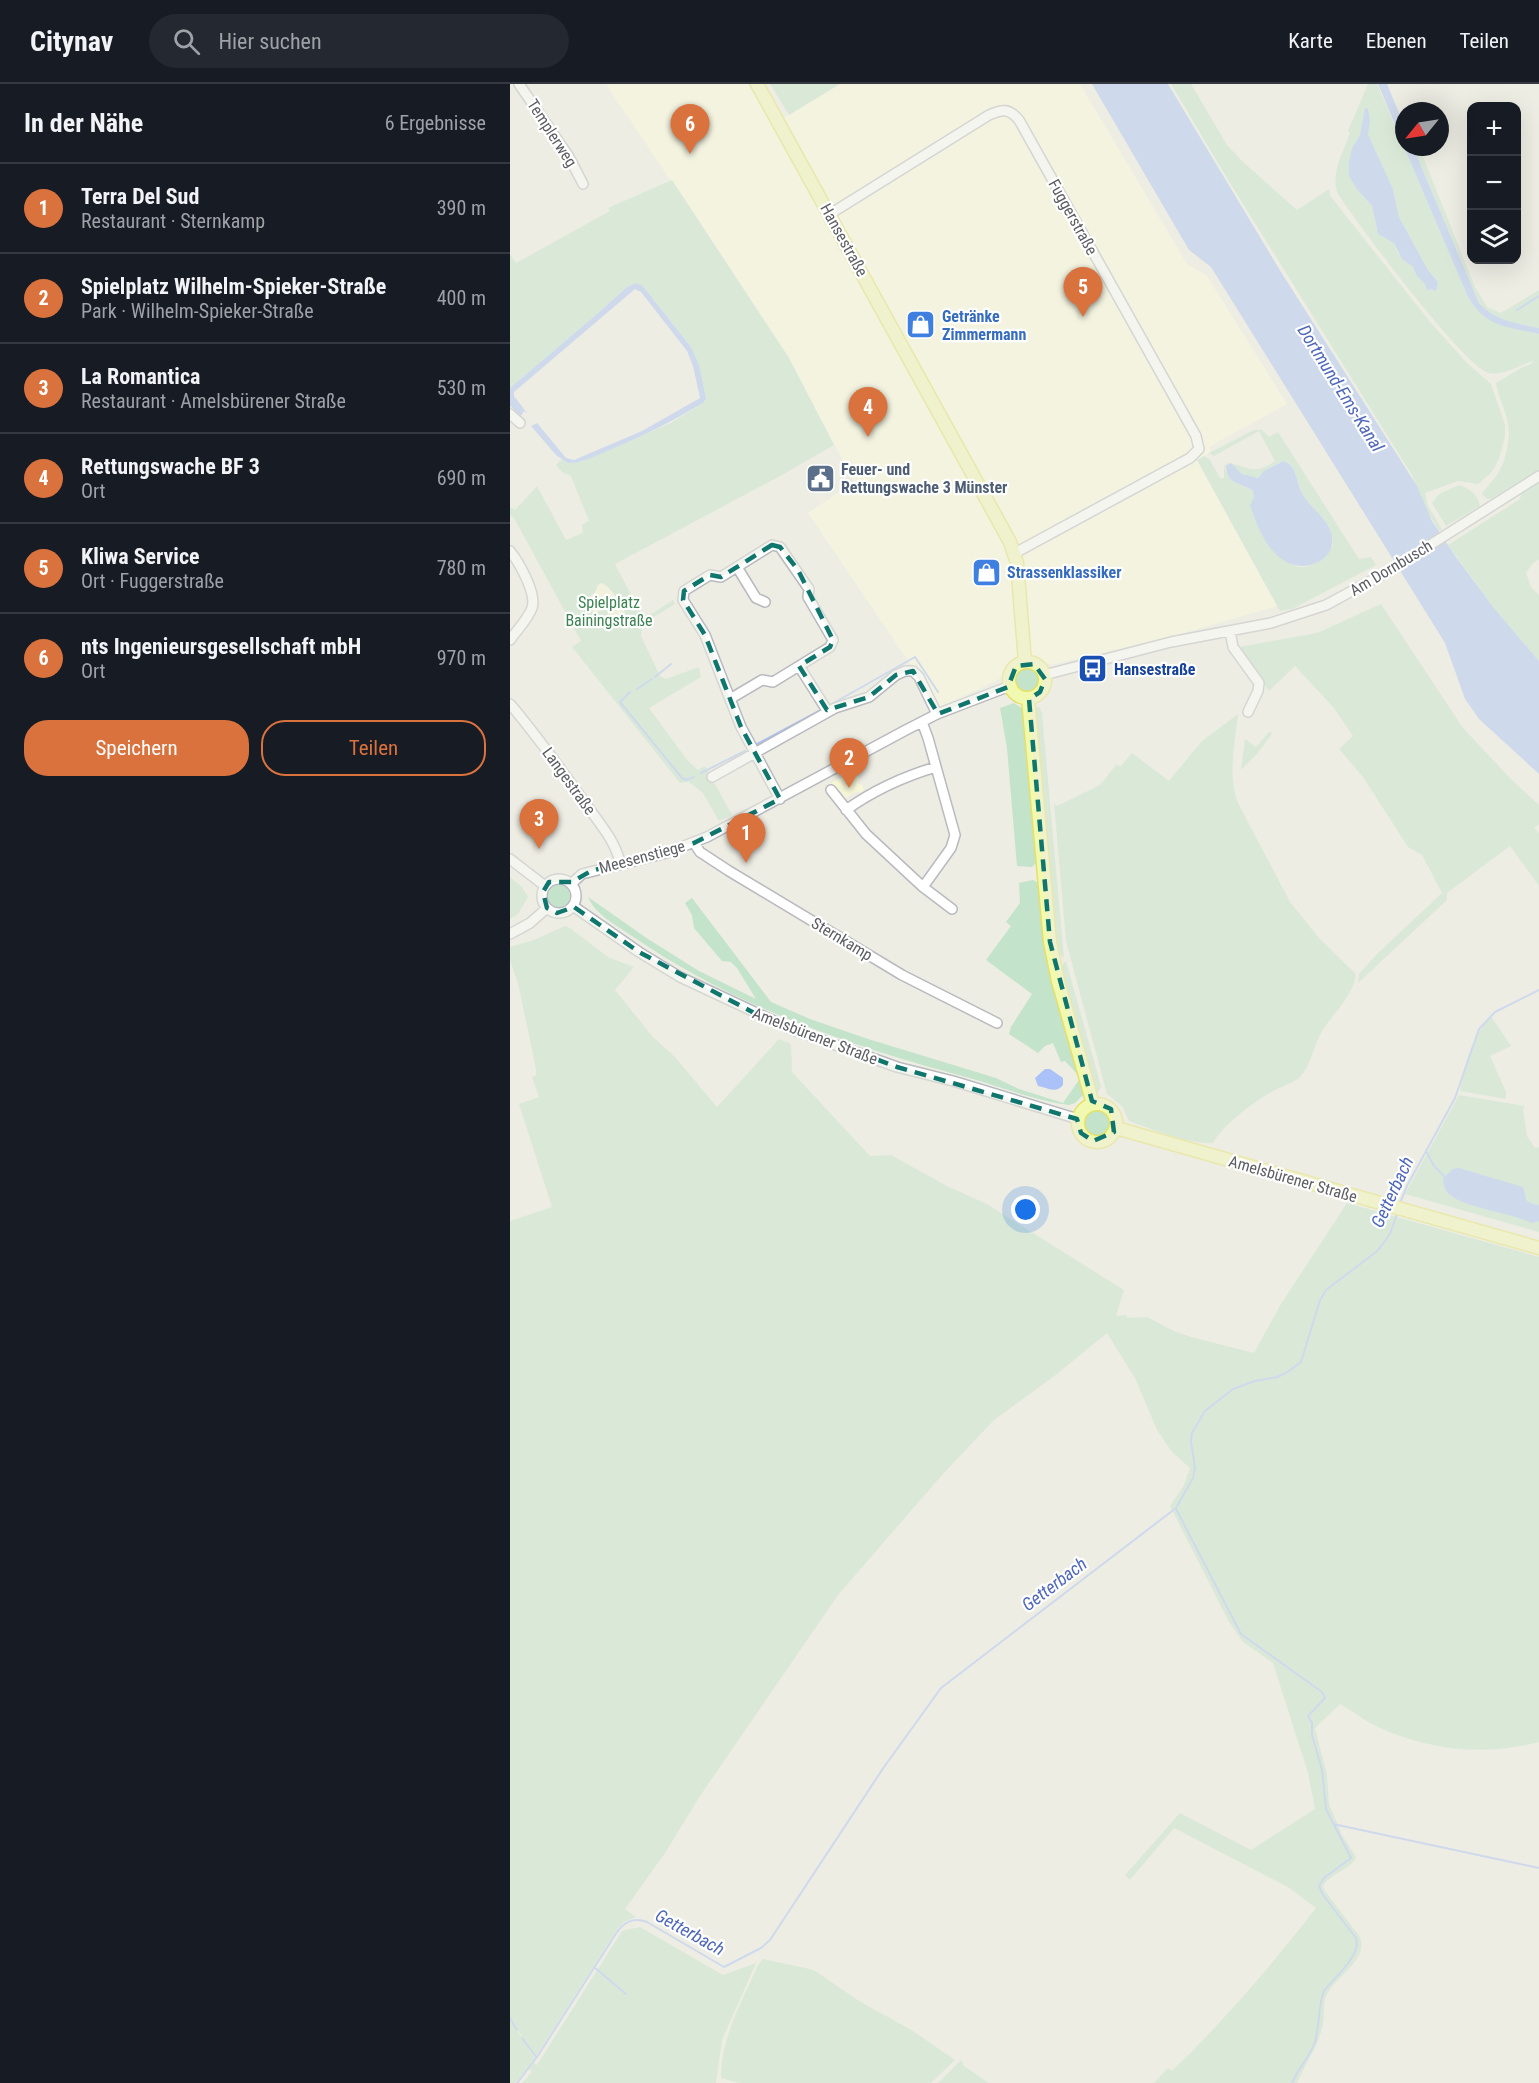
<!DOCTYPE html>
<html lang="de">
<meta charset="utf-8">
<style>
:root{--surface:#171b24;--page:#242831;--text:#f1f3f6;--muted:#9ea1a6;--line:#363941;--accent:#da723e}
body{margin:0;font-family:"Roboto Condensed",sans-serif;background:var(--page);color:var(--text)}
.controls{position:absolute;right:18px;top:18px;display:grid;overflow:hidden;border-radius:12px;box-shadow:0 6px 24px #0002}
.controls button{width:54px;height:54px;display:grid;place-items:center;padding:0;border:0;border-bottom:2px solid var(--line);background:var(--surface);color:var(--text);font:30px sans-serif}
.compass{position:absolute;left:885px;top:18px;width:54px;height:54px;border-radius:50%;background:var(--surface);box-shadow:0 6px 24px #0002;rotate:240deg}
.you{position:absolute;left:516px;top:1126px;width:21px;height:21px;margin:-15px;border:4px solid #fff;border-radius:50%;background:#1a73e8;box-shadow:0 0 0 9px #1a73e833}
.badge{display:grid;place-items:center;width:39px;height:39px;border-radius:50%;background:var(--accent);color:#fff;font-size:20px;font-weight:700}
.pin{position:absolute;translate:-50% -50px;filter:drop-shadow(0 2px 3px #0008)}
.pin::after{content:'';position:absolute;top:32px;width:21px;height:18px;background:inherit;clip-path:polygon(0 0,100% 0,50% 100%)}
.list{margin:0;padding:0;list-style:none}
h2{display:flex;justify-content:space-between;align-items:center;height:78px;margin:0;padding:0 24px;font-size:26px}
h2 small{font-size:20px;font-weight:400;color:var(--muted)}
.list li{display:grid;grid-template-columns:39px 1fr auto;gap:18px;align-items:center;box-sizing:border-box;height:90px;padding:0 24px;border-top:2px solid var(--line)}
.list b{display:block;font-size:22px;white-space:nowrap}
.list p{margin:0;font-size:20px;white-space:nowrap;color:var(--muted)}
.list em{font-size:20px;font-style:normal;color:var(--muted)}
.actions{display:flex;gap:12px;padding:18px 24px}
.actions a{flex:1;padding:14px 0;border:2px solid var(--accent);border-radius:24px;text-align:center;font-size:21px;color:var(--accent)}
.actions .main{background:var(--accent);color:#fff}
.icon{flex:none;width:33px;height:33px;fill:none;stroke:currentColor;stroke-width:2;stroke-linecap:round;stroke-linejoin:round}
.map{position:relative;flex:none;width:1029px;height:1999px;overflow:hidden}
header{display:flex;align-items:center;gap:36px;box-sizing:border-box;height:84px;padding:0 30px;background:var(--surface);border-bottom:2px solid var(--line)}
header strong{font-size:28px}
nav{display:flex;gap:33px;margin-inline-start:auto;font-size:21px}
.search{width:420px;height:54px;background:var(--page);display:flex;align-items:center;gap:15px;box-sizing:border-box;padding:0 21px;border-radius:33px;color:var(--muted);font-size:22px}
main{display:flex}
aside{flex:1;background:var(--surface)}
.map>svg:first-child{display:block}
.commercial{fill:#fafbdc}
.green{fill:#c3e3cb;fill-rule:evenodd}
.sand{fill:#f6f7d6}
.water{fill:#aac2f7}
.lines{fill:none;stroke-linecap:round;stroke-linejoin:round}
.stream{stroke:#aac2f7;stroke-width:2}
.minor-casing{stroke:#b9babf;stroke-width:12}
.major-casing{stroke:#e5e166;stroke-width:15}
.minor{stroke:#fff;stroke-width:9}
.major{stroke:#f1f8af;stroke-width:12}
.marked{fill:none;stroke:#0f766e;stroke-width:4.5;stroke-dasharray:12 8;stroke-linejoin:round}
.labels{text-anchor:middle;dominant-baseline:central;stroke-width:4.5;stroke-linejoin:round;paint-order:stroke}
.street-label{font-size:16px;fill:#5c5e63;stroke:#fff}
.shop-label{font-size:16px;font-weight:bold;fill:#366cbe;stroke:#fff;text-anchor:start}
.service-label{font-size:16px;font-weight:bold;fill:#4e5e75;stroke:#fff;text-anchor:start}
.park-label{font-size:16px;fill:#3d8252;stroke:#fff}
.transit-label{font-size:16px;font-weight:bold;fill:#164399;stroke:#fff;text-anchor:start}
.water-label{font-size:18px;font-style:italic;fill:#4f68b9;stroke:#fff}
</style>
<header>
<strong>Citynav</strong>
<div class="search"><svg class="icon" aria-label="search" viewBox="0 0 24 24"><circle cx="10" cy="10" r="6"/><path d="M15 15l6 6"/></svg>Hier suchen</div>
<nav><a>Karte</a><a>Ebenen</a><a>Teilen</a></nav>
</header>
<main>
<aside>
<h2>In der Nähe<small>6 Ergebnisse</small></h2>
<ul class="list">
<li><span class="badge">1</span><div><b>Terra Del Sud</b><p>Restaurant · Sternkamp</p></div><em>390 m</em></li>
<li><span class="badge">2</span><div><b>Spielplatz Wilhelm-Spieker-Straße</b><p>Park · Wilhelm-Spieker-Straße</p></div><em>400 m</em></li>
<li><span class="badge">3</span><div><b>La Romantica</b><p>Restaurant · Amelsbürener Straße</p></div><em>530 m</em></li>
<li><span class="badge">4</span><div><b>Rettungswache BF 3</b><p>Ort</p></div><em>690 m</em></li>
<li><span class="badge">5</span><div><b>Kliwa Service</b><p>Ort · Fuggerstraße</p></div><em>780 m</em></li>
<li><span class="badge">6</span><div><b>nts Ingenieursgesellschaft mbH</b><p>Ort</p></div><em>970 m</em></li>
</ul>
<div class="actions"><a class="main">Speichern</a><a>Teilen</a></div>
</aside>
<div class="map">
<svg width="1029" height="1999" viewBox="0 0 1029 1999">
<rect width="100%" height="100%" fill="#edede4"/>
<!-- commercial -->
<path class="commercial" d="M96,0h142l24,41 68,-41h240l107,180 20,12 80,128 -78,43 2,5 -14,8 80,146 -107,31 -119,28 -19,-9 -13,1 -8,4 -9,16 -6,4 -61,28 -16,-32 -111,-164 46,-31 -65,-124z"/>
<!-- green -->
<path class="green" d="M260,0h70l-51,31z
M661,0h20l36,61 15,16 55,49 32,-21 1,6 12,16 89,112 36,40 24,21 14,41v11l-6,23 -7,13 -14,12 -20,-3 -33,12 3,13 14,23 -3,2 -13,-22 -14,-34 -182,-292z
M858,0h9l90,211c18,32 39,31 72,39v225l-7,5 -6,9 5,14 8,8v66l-45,-53 -46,-63 72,-46 5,-21 -34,21h-4l-5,-5c4,-6 7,-10 12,-15 11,-14 17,-38 14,-55 -2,-14 -10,-27 -12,-41l25,-15 10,-4 2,-3c-14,4 -29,15 -44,12 -25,-6 -133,-151 -151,-179 -8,-19 5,-42 12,-61l-2,-2zM858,25v25l25,55 6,28 29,53 10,12 -11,9 -2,-7 -9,-9 -3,-8 -15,-14 -4,-10 -17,-13 -5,-24 -16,-18 -4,-39 6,-8z
M903,63h6l56,140 12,20 14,6 38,-23v38c-23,-5 -44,-7 -60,-25z
M162,96l117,178 45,87 -52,30 -167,89 28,53 10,-4 20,-13 2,4 -26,16 -7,2 -1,14 19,40 6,3 33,-12 2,10 -52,31 39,53 10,9 7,-4 27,49 -13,6 -16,-28 -14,-11 -9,1 -108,-136 9,-6 -67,-123 -4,-3v-8l5,3 22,-24 29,54 17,-7 -1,-8 7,-4 -18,-45 -9,-4 -6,-7 6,-6 6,4 15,-2 88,-38 32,-20 -12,-56 -49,-62 -6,-2 -9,4 -29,26 -88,75v-133l6,8 94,-52 -2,-3z
M744,346h8l7,7 9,-5 81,127 12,-2 5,8 -84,44 -12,2 -83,-151 7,-4 6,4 10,18h4v-12l5,-3c22,4 23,13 46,-2l-16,-30 -45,25 -5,-3zM773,377c14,4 13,20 19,32 7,13 20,21 27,34 3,6 4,12 4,19 -6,5 -14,16 -22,19 -13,7 -29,-5 -37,-15l-21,-59c-13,-8 -24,-6 -28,-24l8,-2c5,9 18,14 28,12 4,-8 14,-13 22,-16z
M949,401c10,3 19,10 21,21l-34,20 -14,-23 7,-9z
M871,520l82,124 48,51 28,26v19l-5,4 5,5v53l-29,-40 -63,47v7l-89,83 1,-9 18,-20 65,-61 -20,-38 -14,-8 -45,-70 -24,-28 14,-13 -19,-28 -39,-42 -26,25 -30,-44 78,-14z
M505 596a12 12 0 1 1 24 0a12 12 0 1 1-24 0Z
M504,619l9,6 2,8 13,144 -6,6 -15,-1 -10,-118 -7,-40z
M525,623l5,1 2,5 22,245 -7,-5z
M728,630c-3,29 -10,59 -1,87l53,101 29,36 36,35c4,14 -22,42 -31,55 -9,13 -14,40 -24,49 -8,7 -20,10 -29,15 -21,13 -46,31 -58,51 -26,1 -59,-13 -84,-22l-7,-15 -15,-12 -41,-153 -12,-137 3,2 43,-21 16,-20 5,1 11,-13 37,28 33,-40z
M760,647l2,3 -15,20 -16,16 4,-31 11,8z
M0,793l12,10 6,10 -10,17 -8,5z
M523,796l7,4 42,199 2,11 -9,9 -6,2c-32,-4 -65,-17 -96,-26 -120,-32 -238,-72 -341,-143 -16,-11 -36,-21 -44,-39l60,42 51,32 57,28 -19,-31 -6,-6 -9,-1 -28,-33 -2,-13 -7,-12 7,-5 79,104 39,17 55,19 131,40 23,11 44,14 16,-23 -1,-5 -13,-14 -4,1 -8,-19 -8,3 -7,7 -29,-19 2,-7 21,-33 -46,-34 25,-34 -5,-4 14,-19 -1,-20z
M38 812a11 11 0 1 1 22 0a11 11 0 1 1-22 0Z
M55,842l5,2 38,29 26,10 -19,23 38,47 22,20 42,50 62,-68 12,5 1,28 78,84 21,-1 56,31 40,18 132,83 5,3 -8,26 11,-1v3l20,-1 27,14 17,6 63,16 27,-49 66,-101 192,54v485c-56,15 -115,8 -167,-18 -11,-6 -21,-14 -32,-20l-25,24 12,47 2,29 13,31 14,22c-3,12 -26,16 -33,29l2,5 35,46c8,22 -21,38 -31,54 -7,9 -4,21 -6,32 -4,23 -17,39 -26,60h-143l14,-15 4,3c52,-50 99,-105 144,-163l-28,-21 -114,-59 -44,52 -5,-5 55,-62 71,37 64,-41 -7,-36 -35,-110 -30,-21 -14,-20 -59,-116 14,-21 6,-17 -18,-16 -15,-22 -22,-52 -28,-45 -50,41 -63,46 -52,55 -104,120 -138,201 -35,57 -40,56 11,8 -12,5 -6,6 -82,128 -3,-2 -23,-37v-796l42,-14 -33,-103 20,-7 -7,-20 4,-2v-6l-18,-86 -8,-23v-13l24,-7z
M556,877l35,125 -1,4 -4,2 -6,-16 -30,-109z
M981,932l20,30 -21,10 16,36v7l-46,-8c4,-25 13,-57 31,-75z
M949,1011l66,11 -2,4 4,26 8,12 4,-1v85l-134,-38z
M574 1039a14 14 0 1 1 28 0a14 14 0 1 1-28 0Z
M130,1843l83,48 33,-12 -34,77 -6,43h-194l10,-11 -3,-3 5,-6 3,2 85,-134z
M253,1875l51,11 45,31 54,30 42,29 -24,23h-192l-18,-5c0,-41 21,-76 37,-113z
M0,1935l25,40 -20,24h-5z
M451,1976l3,6 25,17h-51z"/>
<!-- sand -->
<path class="sand" d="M92,499c7,3 22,22 23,30l-3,4 -13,-1 -4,-9 -8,6c-8,-1 -10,-6 -11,-13l9,-8 3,-7z
M345,687l4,8 -2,4 5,2 2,5 -4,3 -2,-2 -13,7 -6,-8 -3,1 -5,-8 11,-6 4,7 3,-2 -2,-6z"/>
<!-- water -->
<path class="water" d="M582,0h76l113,188 136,214 15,35 24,36 38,51 45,53v113l-60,-55 -14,-20 -20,-56 -234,-376 -22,-17z
M868,0h9l17,41v21z
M855,24l3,1 2,12 -2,13 25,55 6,28 29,53 10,12 -2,9 -6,-2 -3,2 -2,-7 -9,-9 -3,-8 -11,-8 -8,-16 -16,-9 -6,-28 -16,-18 -7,-12v-14l3,-14 8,-13z
M894,63h9l66,156c16,18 37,20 60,25v6c-33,-8 -54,-6 -72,-39z
M126,199l6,2 49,62 8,18 7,34 -3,4c-30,18 -60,33 -91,46 -15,6 -28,14 -44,14l-12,-8 -25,-29 6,-3 29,35 8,2 68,-29 58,-33 -7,-32 -6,-15 -46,-59 -6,-3 -121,103v4l13,17 -3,-2 -3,5 -11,-10v-18l88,-75 29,-26z
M773,377c15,4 13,23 20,34 8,13 23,22 28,37 9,28 -27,43 -48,28 -17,-11 -27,-36 -33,-55l4,-8 -1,-6c-13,-9 -26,-6 -27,-25l5,-3 11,11 16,4 6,-7z
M535,985h5l13,9v7c-7,9 -15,3 -25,1l-3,-8z
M949,1084l64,19c5,13 -1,15 16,18v16l-7,2c-21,-10 -66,-15 -82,-28 -5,-4 -7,-11 -7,-17l10,-9z"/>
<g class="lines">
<!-- stream -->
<path class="stream" d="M1007,226l22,-14
M145,593l16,-13
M127,605l15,-10
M120,608l-10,10 62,76 4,2 8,-3
M320,621l85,-48 23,35
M247,660l64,-34
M191,689l44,-22
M916,1067l8,15 11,11
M890,1119l7,-17 48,-88 24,-69 16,-17 44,-22
M666,1425l65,125 81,58 3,6 -17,18 4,7v12l10,35 4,39 25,49 -27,20 -5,8 4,9 33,43c6,17 -22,40 -32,53 -6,13 -4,34 -9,51 -5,14 -17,27 -23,41
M823,1740l206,44
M84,1883l32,27
M0,1934l7,12
M12,1954l14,19
M7,1999l20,-26 80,-125c8,-11 17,-15 30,-10l77,45 37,-19 9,-8 114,-173 57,-79 235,-180 17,-30 2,-10 -4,-26 1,-9 13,-22 28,-22 22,-8 22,-4 9,-4 15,-11 19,-62 6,-10 50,-38 7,-8 7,-10 8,-23"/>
<defs>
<path id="minor" d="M9,0l50,73 14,27
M320,130l159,-99c13,-6 20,-7 30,5l177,316 3,13 -9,9 -175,95
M0,330l10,9
M0,467c9,11 27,43 22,57 -4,11 -15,22 -22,32
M227,483l19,31 9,4
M720,547l3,16 26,36 -1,8 -10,21
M289,582l29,46
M534,591l127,-33 100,-19 55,-18 63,-34 150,-95
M220,615l32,-19 11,2 57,-35 3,-7 -25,-43 1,-8 -29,-42 -8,-2 -51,32 -11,-2 -26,16 -1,9 22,35 36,92 39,72
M0,620c28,33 53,68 78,103 12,17 28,35 32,56
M412,638l6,16 27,97 -4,13 -28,39 29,22
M202,693l123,-69 34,-11 27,-22 9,-4h8l6,6 18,37
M321,706l35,44 57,53
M336,726c28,-20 56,-33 90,-43
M184,759l6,9 29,19 173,104 95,48
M0,775l35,27
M32 812a17 17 0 1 1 34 0a17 17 0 1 1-34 0Z
M61,800l11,-10 84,-21 41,-16 197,-106 33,-17 73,-28
M63,822l66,46 41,25 111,52 106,38 56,14 125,38
M0,850l20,-11 17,-15"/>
<path id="major" d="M247,0l253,458 7,21 8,99
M499 596a18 18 0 1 1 36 0a18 18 0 1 1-36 0Z
M518,614l22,244 8,39 35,123
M568 1039a19 19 0 1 1 38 0a19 19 0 1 1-38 0Z
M606,1044l423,120"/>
</defs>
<!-- minor casing -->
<use href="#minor" class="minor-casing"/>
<!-- major casing -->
<use href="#major" class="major-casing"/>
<!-- minor -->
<use href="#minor" class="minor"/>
<!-- major -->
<use href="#major" class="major"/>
</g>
<!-- marked area -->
<path d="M0 0H1029V1999H0ZM262,461l8,2 18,23 35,70 -3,7 -31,19 28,44 42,-13 27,-22 17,-4 25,43 70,-27 8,-21 18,-2 11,15 -5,13 -11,7 21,243 42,159 19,8 3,23 -21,9 -12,-8 -4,-14 -180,-52 -141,-53 -117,-62 -65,-45 -17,6 -10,-5 -4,-16 6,-10h23l19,-11 103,-28 86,-44 -39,-72 -36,-92 -22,-35 1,-9 16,-10 10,-6 11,2z" fill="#edede4" fill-opacity=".55" fill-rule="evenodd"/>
<path class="marked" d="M262,461l8,2 18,23 35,70 -3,7 -31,19 28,44 42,-13 27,-22 17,-4 25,43 70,-27 8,-21 18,-2 11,15 -5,13 -11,7 21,243 42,159 19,8 3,23 -21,9 -12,-8 -4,-14 -180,-52 -141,-53 -117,-62 -65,-45 -17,6 -10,-5 -4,-16 6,-10h23l19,-11 103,-28 86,-44 -39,-72 -36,-92 -22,-35 1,-9 16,-10 10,-6 11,2z"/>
<!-- icons -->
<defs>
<symbol id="shop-square" viewBox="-11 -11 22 22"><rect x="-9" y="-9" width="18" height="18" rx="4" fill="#3f7fe0" stroke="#fff"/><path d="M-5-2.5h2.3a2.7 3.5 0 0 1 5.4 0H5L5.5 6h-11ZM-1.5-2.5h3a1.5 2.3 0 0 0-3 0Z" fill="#fff"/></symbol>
<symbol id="civic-square" viewBox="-11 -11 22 22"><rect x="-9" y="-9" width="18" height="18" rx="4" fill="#5c6f8a" stroke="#fff"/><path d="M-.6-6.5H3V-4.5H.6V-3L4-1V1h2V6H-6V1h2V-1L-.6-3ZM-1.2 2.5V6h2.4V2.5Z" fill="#fff"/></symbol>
<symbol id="bus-square" viewBox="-11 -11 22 22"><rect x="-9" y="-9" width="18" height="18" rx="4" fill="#1a4fb4" stroke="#fff"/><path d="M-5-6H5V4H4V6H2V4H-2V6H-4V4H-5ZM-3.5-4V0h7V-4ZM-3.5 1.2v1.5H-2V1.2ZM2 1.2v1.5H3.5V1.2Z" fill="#fff"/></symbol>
</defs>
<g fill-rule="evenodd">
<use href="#shop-square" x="394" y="224" width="33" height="33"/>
<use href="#civic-square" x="294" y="378" width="33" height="33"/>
<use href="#shop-square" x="460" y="472" width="33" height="33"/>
<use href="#bus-square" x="566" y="568" width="33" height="33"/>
</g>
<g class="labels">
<!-- street labels -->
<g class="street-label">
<text transform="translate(42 49) rotate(57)">Templerweg</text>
<text transform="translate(563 133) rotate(61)">Fuggerstraße</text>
<text transform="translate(334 156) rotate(61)">Hansestraße</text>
<text transform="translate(881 484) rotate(-31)">Am Dornbusch</text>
<text transform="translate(59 697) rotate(54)">Langestraße</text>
<text transform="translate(132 773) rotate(-15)">Meesenstiege</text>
<text transform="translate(332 855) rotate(31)">Sternkamp</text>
<text transform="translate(305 952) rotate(21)">Amelsbürener Straße</text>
<text transform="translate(783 1095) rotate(16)">Amelsbürener Straße</text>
</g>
<!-- shop labels -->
<g class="shop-label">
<text x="432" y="232">Getränke<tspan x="432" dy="18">Zimmermann</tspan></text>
<text x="497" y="488">Strassenklassiker</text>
</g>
<!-- service labels -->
<g class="service-label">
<text x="331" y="385">Feuer- und<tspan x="331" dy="18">Rettungswache 3 Münster</tspan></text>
</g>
<!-- park labels -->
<g class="park-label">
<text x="99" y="518">Spielplatz<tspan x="99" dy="18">Bainingstraße</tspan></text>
</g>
<!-- transit labels -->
<g class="transit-label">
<text x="604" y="585">Hansestraße</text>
</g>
<!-- water labels -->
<g class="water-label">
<text transform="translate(831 304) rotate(58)">Dortmund-Ems-Kanal</text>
<text transform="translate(882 1108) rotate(-65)">Getterbach</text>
<text transform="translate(544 1500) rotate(-37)">Getterbach</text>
<text transform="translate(180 1848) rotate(29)">Getterbach</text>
</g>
</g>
</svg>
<div class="controls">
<button>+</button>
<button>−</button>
<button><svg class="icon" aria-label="layers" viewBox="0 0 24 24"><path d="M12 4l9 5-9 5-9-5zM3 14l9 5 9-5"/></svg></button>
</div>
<svg class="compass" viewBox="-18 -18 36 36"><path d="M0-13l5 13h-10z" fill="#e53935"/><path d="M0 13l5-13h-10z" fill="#9ea1a6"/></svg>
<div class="you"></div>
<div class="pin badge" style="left:236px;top:779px">1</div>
<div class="pin badge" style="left:339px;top:704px">2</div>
<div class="pin badge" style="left:29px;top:765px">3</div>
<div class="pin badge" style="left:358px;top:353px">4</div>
<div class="pin badge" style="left:573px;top:233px">5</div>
<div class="pin badge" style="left:180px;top:70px">6</div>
</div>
</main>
